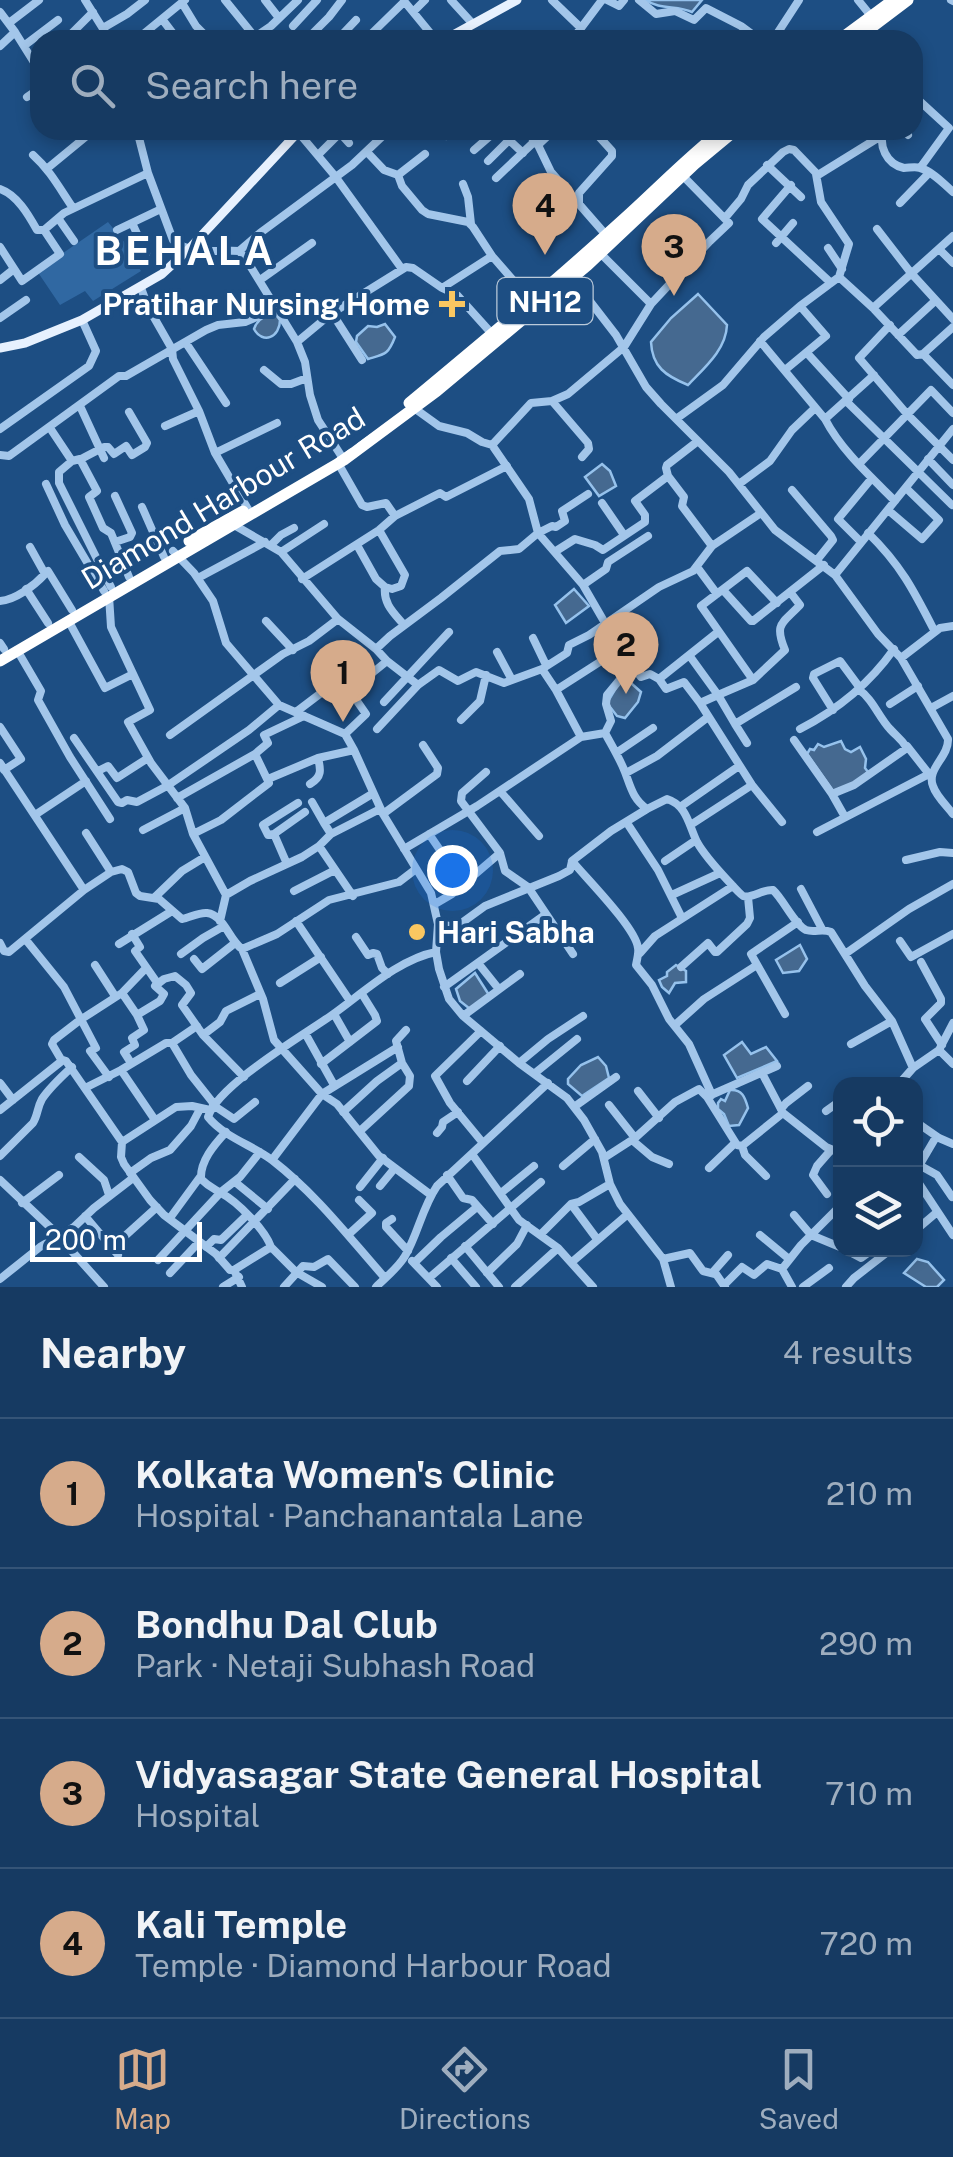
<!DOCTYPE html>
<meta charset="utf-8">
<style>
:root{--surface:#163a62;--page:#1f4168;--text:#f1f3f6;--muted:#9eadbe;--line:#355477;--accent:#d6ab8b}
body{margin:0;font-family:"Public Sans",sans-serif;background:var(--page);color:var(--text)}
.controls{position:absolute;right:30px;bottom:30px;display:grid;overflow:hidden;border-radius:20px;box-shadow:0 5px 15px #0003}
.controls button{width:90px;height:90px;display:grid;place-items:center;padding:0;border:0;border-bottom:2px solid var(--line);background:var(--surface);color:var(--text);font:50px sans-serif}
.scale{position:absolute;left:30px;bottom:25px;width:172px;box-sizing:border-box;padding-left:10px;border:5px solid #fff;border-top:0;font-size:28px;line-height:35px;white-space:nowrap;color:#fff;-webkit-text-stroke:8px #1d4e83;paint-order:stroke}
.you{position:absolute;left:452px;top:870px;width:35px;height:35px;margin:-25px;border:8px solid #fff;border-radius:50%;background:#1a73e8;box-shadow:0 0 0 15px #1a73e833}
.badge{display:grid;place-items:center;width:65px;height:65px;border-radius:50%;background:var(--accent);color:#111;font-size:32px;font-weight:700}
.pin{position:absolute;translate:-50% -82px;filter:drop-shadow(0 2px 5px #0008)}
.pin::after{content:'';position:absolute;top:52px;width:35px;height:30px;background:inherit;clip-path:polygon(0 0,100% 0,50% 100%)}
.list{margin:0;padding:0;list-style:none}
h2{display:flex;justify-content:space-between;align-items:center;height:130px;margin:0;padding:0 40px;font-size:42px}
h2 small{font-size:32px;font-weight:400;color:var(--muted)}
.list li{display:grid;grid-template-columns:65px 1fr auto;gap:30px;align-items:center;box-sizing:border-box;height:150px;padding:0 40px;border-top:2px solid var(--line)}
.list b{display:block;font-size:38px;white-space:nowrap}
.list p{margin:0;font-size:32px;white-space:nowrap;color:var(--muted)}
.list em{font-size:32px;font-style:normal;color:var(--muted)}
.icon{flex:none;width:55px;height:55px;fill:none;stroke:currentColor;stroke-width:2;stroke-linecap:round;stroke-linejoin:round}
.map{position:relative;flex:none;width:953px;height:1287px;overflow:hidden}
.search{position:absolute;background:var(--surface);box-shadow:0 5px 15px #0003;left:30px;right:30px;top:30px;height:110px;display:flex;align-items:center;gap:25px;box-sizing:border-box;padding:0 35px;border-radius:30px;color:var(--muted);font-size:38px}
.sheet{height:730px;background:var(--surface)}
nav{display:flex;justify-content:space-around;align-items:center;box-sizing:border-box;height:140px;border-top:2px solid var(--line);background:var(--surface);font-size:28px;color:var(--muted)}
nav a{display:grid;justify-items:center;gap:5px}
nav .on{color:var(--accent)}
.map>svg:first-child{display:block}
.green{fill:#3068a2}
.water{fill:#456990;stroke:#96c2ec;stroke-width:2.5}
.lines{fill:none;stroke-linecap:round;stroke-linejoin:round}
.minor{stroke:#a3c6ea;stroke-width:8}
.major{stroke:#e7f1fe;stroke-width:9}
.highway{stroke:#fff;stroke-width:11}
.rail{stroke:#fff;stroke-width:2.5;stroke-dasharray:18 8;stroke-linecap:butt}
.poi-dot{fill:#fac761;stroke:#1d4e83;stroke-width:4}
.labels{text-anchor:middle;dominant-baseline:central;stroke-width:8;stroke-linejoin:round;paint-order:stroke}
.shield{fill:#1d4e83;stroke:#bbcada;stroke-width:2.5}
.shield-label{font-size:28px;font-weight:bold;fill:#fff}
.poi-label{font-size:30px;font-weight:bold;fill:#fff;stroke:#1d4e83;text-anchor:end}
.street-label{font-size:30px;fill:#fff;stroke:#1d4e83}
.district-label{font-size:40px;font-weight:bold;letter-spacing:2.5px;fill:#fff;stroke:#1d4e83}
</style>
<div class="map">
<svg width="953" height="1287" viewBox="0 0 953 1287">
<rect width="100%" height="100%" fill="#1d4e83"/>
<!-- green -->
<path class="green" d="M108,222l29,36 -3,2 7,11 -48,30 -8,-10 -25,14 -23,-34z"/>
<!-- water -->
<path class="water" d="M645,0h57l-10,12c-15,-7 -31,-2 -47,-12z
M698,294l29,31c-1,25 -23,43 -39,60 -22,-9 -36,-18 -37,-43l20,-24z
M269,315l8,1 3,4c0,17 -17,25 -26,9 3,-8 7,-11 15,-14z
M385,324l10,13c-7,18 -10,17 -27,22l-12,-17 1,-6 11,-10 9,1z
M602,464l8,7 6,15 -17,10 -14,-19z
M574,589l15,17 -23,17 -11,-18z
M623,676l18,16 -3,10 -13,16 -8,-2 -10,-13z
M841,741l4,8 6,3 9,-5 6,12 -1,9 3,4 -14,13 -21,6 -26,-37 3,-5 4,1 4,-6 6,3z
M800,945l7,14 -8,12 -16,2 -7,-13z
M676,965l10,6v11l-11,1 -6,10 -7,-6 -3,-7 8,-4v-4z
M475,973l14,22 -19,14 -10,-8 -4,-12z
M742,1042l9,12 15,-7 11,14 -40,17 -13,-23z
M598,1057l8,9 3,12 -27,18 -14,-12v-5l13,-14z
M730,1090c12,-1 15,7 18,18l-9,17 -10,1 -5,-12 -6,-5v-6l3,-4 4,2z
M917,1259l11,3 16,18 -7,7h-11l-22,-14z"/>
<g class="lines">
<!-- minor -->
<path class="minor" d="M85,0l25,40
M225,0l30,37 16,-11 27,-26
M265,0l14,18
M451,0l21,23
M552,0l29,28
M607,0l12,6 5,-6
M639,0l17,14 19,-3 19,9 12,-12 35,18 19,14
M858,0l13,16
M951,0l2,1
M404,1l32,39
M182,3l14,23 14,14
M0,12l15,20 -15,14
M413,12l12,-12
M162,19l16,21
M9,23l30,-23
M293,26l24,-26
M103,28l24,-14 18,-14
M15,32l20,32 5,-3
M65,40l28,-28
M136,40l49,-40
M306,40l23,-23 13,-17
M337,40l19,-20
M365,40l39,-38
M572,40l30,-40
M773,40l26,-40
M25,45l33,-25
M913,95l36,33 -29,40
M27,97l13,-9
M137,130l11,43 25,67c16,15 45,10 66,11l5,5 53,86 8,20 5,33 8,25 26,40
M525,130l13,15 13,27 55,63
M884,130c-6,15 2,34 20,38 5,0 11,-2 16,0 12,3 24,16 33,24
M903,130l5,5
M298,132l37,44 67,93
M446,136l5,-6
M538,145l16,-15
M474,150l23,-20
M367,152l17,18 14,5 4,11 20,24 6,4 40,8 5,5 19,29 40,46
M33,155c17,15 27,34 40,53
M318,155l22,-22 9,10
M488,161l21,-21 14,13
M767,165l34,32
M49,167l45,-37
M398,175l27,-21
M496,178l39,-37
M463,184l5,13 3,27
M791,185l-29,34 69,64
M0,189c17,6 28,25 37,41h7l20,-17 84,-40
M900,203l29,-30
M579,204v-11l33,-37v-5l-19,-21
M58,218l16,23
M725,218l16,-19 7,-14 35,-33 6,-3 5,1 24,25 63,-39
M132,223l14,30
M877,229l34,44 42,46
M117,230l44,-21
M776,243l17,-20
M0,247l22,34 38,-27 -16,-24
M828,248l14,21
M939,249l14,14
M239,251l21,-18 92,-68 37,-35
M601,254l50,50
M839,277l34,31 44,47 6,-1 30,31
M572,278l44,57 30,52 15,17 68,68 46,58 60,45 43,59 23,24 47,81c1,18 -22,30 -15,47 3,10 14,20 20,28
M0,280l14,-11
M260,280l52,-37
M141,288l7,19 24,42 1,10 26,52 16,42 33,56
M442,288l15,7 36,40
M873,308l80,-72
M332,313l30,47
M0,318l26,-18
M890,325l-31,33 48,56 46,46
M898,335l37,-34
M760,341l65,78c16,31 45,57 70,82
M297,342l35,-29 74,-46 7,1 29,20 50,-32
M186,343l40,60
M807,353l42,46
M923,354l30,-27
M264,370l17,14h10l16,-6
M785,370l41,-34 -26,-30
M552,401l36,42 1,6 -7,8
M846,401l106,104
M80,406l24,52
M414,408l25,18 28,7 15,9 10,3 37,54 9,34 45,52 37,64 21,28 9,-3 9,5 7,10 18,-7 16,21 18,-8 17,29 61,-37
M676,419l47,-34 41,-48 36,-31 39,-29 10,-33 -28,-42 -5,-28
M825,419l49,-44
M165,426l34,-15
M50,428l22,33 8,-2 17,32 -8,6 14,31 8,5 18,44
M0,429l89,-63 7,-15 -14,-31
M492,445l39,-42 21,-2 16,-7 56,-47 27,-43 59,-63 19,-18 -47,-48
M215,453l62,-30
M0,455l9,1 110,-80h7l80,-46 12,-5 27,-3 31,-13
M81,459l23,-12h4l6,7 12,-8 6,9 13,-8 2,-4 -18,-31
M928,459l25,26
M72,461l-13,11v11l52,104
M338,463l24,42 5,2 19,-4 9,13 45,-23 6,4 61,-31
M859,464l72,-74 22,23
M668,476l16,21 -2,9 30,40
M46,484l19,41 39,66
M739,484l31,-23 22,-31 23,-22
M792,490l39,46 2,4 -16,20
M602,503l22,32
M142,507l22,50
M888,510l34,29 17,-19 -33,-32
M234,525l47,27 57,67 38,30 11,12 -37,30 16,23 -21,20
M379,530l26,45 -4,11 -9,3 -7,-2
M868,533c33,32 46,58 67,99
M115,542l15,-5 2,-4 -17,-37
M861,542l-23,-23 34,-41
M271,545l10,-10 13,-7
M357,545l19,34 9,8c-2,17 9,26 19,38
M173,551l21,22 19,28 13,42 53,62 66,29 9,16 29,64 48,79 7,31 -2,28 3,17 10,30 14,17 56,47 48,35 17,22 18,32 8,32 10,20 43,55 8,28
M556,551l19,-12 20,6 8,5 42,-28v-7l-10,-14 33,-25 -2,-8 1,-3 31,-24
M281,552l43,-28
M697,567l20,27
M48,571l24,39
M835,575l118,-146
M198,578l67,-36
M302,579l77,-49 16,-14
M583,585l23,-16 2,-7 40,-26
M26,589l22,34
M723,590l28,31h2l71,-56
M109,596l2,31 39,83 -22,12 23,41 34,45 8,26 33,61 -6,26
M0,601c15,-1 34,-15 45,-27l-15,-27
M68,620l37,68 28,-14
M266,621l27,29
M533,638l13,27
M0,643l4,6
M376,649l14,-13 51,-38 59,-47 19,-2 19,-16 14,-7 4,1 9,-6 -3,-10 26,-17
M17,650l24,41 -3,9 32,57 40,62
M497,652l15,28
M689,655l29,40 35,-15 32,-30c-11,-27 -3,-26 15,-45l-10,-13
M901,658l39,-30 13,-2
M387,661l31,24 21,-15 19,11 18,-9 28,11 38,-14 14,21 25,47
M542,669l25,-16 2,-8 20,-10 70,-48 34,-16 19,-25 49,-33
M659,679l59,-47
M753,680l-52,-74 46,-35 30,32
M556,690l64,-41
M384,702l65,-70
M700,703l52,82 30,37
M890,704l28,-18
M931,708l22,-12
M833,710l-20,-32 1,-4 26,-13 20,27
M296,712l29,-22
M461,720l19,-19 6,-26
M735,724l12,19
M0,727l21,32 -17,11
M377,729l41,-44
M800,729c37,-19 70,-46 94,-80
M605,733c7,13 15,26 20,39 6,16 8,27 22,37l20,-10c20,6 22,27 30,43 9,16 23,30 35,43 1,1 10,11 11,11 8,3 20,-7 30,-6 10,9 22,35 33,40 9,3 16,-2 25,2l34,54 27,35 21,47
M605,733l6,-12 -5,-17 1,-9 24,-29
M170,735l113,-81 26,-13 29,-22
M74,738l44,64 4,1 5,-3 10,2 30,-16 82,-56 30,-25
M794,740l38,54 13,23
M907,746l22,28
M616,753l37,-25
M0,763l84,127 27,-18 11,-3 6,3 8,21 4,3 19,3 23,20c7,-1 17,-7 25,-6 17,2 22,27 35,36l21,50 11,41 48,54 15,10 42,52 52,39
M98,771l10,-5 9,12 31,-20
M486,772l-24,21 -1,8 39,52 5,18 23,16 45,67
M626,773l31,-17 51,-39
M268,779l50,-21
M310,784c12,-7 11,-14 8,-26l36,-8
M500,791l39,45
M832,794l22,-9 53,-37c-7,-11 -10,-11 -17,-19 -12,-13 -17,-30 -32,-40
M177,798l78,-44 13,-11 -4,-8 40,-19
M312,802l12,21
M680,807l59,-41
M383,814l54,-40 1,-6 -15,-23
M35,815l51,-34
M627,823l31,47 24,48
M692,824l60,-39
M143,830l42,-22
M817,832l116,-60
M86,833l25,39
M193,834l28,-14 48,-37 -14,-29
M274,834l31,-22
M331,834l-7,-11 48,-29
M429,834l13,19 16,12 11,15
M319,846l34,50
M404,849l73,-43 104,-69 24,-4
M906,860l34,-8 13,1
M572,861c14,17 64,67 66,87 1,4 -1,12 -2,17l16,20 17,34 20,25 23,51
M665,861l31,-21
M287,864l-13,-30 -6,1 -5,-10 35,-22
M801,889l21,40
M294,891l41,-21
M674,894l46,-21
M226,895l24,-14 52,-24 17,-11 12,-12 49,-25
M155,897l27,-26 23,-14
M435,904l17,-10 48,-41
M296,921l54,80
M438,924l18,3 29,-21 74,-30 11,-6 2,-9 39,-30 36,-22
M132,934l8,13 -5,4 23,33
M356,937l12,18 5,-2 4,1 5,14 6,6
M26,940l38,47 32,61 -6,3 19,26
M900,941l11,16 42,-23
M0,943l4,8 5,1 75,-62
M119,944l53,-33
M242,949l35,-15 52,-34 70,-18 17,-13
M640,953l15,-17 78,-50
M181,954l22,-16 21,-12
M845,954l64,-45 44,-25
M194,959l8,10 33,-26
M921,962l20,37v4l-16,16 17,26
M478,963l20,25
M95,965l20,31
M681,967l27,-24 7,9h2l30,-28 3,-6 -2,-21
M280,983l41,-26
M444,987l102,-73
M122,993l15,22 23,-14 4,-7 -9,-8 9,-7 11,-3 11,9 5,8 -9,12 21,30 41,42
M334,1014l16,28
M785,1014l-34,-60 47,-32
M463,1016l57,-42
M675,1025l29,-26 53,-34
M481,1031l-46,45 15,27 33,40
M305,1033l29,52
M203,1035l17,-13 6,-11 34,-17
M172,1043l25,-17
M851,1044l41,-23
M939,1050l14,14
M62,1061l-10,-17 2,-4 26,-20 42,-27 24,-25
M131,1063l-7,-11 11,-7 -3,-7 12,-8 -7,-15
M519,1063l29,-24 35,-23
M321,1064l56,-43 -2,-6 -13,-21
M121,1070l45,-27h6l19,32 23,29
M535,1073l42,-34
M762,1073l21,40
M467,1081l33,-35
M0,1083l13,17
M899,1084l14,-16 26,-18 14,-27
M85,1088l36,-18 34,50
M638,1091l21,27
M711,1095l66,-29
M213,1105l21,14 21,-17
M609,1105l26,33
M574,1107l42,-30
M781,1109l5,-6 22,-17
M0,1110l63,-50 3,1 56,81 -1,15 3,7 26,36 14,15 52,39 14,16h4l37,-23 25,25 26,15
M826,1111l14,-10
M343,1112l34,-31 25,-18
M916,1122l23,16 14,6
M360,1131l49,-45 1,-10 -8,-13 -6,-22 10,-11
M226,1132c-12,13 -26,29 -25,47 8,8 12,9 20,14 17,9 44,37 50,54
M437,1133l5,-6 1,-5 15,-10
M632,1140l20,17 17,7
M122,1142l54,-35 16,-1 18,4
M742,1146l3,9 21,21
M472,1154l47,66 39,28 35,39
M0,1156l33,-33c5,-8 4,-15 9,-24 8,-12 19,-22 30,-32
M79,1157l25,23 5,15
M604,1158l31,-20 40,-36 24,-13 8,8 30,48 5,1 41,-33 43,34 14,6
M272,1160l50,-66 76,-47
M919,1165l18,10 15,22
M563,1166l32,-27
M709,1168l26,-25
M916,1171l20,-34
M130,1173l21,-15 19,-8 21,-24 9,-17
M447,1175l16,23 9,2 21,24
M916,1179l37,56
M0,1180l52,49 52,58
M235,1182l33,27
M380,1186l14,-17
M360,1187l23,-29
M501,1193l33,-27
M827,1194l-14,-19 4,-9 14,-16
M22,1203l37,-28
M571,1204l26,35
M794,1215l17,20 29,12
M85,1216l33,39
M170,1218l30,-41
M392,1219l-6,4v4l22,24
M916,1230l20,-17
M349,1234l23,-21 -13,-13
M541,1234l30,-30 8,-2 31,-18
M126,1235l31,-28
M760,1235l29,24
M465,1246l34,41
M206,1247l8,-8 7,1 26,-25
M846,1250l15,8 11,-8
M219,1258l76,-79
M451,1258l25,29
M663,1259l27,-6 13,18 12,3
M158,1260l63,-68 19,-15 20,-25
M412,1261l25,26
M572,1262l56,-48
M414,1263l27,-26 36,-30
M234,1270l8,17
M170,1273l29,-31
M487,1273l30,-29 10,-19
M385,1278c-38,-43 -67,-82 -113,-118 -20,-15 -48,-23 -64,-43 10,-32 94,-81 124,-102 31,-22 67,-56 104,-63
M429,1278l112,-96
M0,1279l40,-32 34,-20 20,-19 39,-30
M724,1285l18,-18 12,8 13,-11 15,5
M223,1287l16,-10
M284,1287l19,-21 11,1 14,-8 27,28
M376,1287c10,-10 22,-19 29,-31 13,-22 17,-48 32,-70l111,-103
M515,1287l43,-39
M725,1287l-11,-16 14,-16
M792,1287l-10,-18 19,-24 39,-39
M803,1287l26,-19
M846,1287l8,-9 36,-28"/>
<!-- major -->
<path class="major" d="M444,40l73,-40
M0,348l25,-5 57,-23 80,-46 27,-25 111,-119"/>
<!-- highway -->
<path class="highway" d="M839,40l54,-40
M855,40l53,-40
M409,403c71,-59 142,-118 210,-180 35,-31 66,-64 103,-93
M189,541l54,-30
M0,661l344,-201 93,-69 151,-126 107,-101 41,-34"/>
<!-- rail -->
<path class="rail" d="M850,40l53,-40
M0,657l312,-181c143,-95 269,-206 393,-324l27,-22"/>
</g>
<!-- markers -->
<g class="poi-dot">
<path d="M447 289h10v10h10v10h-10v10h-10v-10h-10v-10h10z"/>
<circle cx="417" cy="932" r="10"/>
</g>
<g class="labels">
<!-- shield labels -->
<rect class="shield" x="497.5" y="278" width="95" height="46" rx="8"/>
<g class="shield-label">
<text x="545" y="301">NH12</text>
</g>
<!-- poi labels -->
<g class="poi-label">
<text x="430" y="304">Pratihar Nursing Home</text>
<text x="437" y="932" text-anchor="start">Hari Sabha</text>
</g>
<!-- street labels -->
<g class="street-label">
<text transform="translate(223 498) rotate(-31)">Diamond Harbour Road</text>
</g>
<!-- district labels -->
<g class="district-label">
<text x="185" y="250">BEHALA</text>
</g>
</g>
</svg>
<div class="controls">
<button><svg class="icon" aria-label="locate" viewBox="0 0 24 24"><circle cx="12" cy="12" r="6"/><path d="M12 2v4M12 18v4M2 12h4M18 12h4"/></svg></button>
<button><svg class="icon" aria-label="layers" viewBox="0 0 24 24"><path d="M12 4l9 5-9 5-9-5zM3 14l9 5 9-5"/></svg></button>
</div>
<div class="scale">200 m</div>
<div class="you"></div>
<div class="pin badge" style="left:343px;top:722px">1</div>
<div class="pin badge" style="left:626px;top:694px">2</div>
<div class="pin badge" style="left:674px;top:296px">3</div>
<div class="pin badge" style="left:545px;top:255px">4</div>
<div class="search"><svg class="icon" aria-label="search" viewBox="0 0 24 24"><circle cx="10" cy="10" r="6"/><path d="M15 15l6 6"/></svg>Search here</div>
</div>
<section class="sheet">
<h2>Nearby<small>4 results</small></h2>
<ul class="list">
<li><span class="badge">1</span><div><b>Kolkata Women's Clinic</b><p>Hospital · Panchanantala Lane</p></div><em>210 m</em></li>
<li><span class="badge">2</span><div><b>Bondhu Dal Club</b><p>Park · Netaji Subhash Road</p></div><em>290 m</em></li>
<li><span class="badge">3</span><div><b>Vidyasagar State General Hospital</b><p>Hospital</p></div><em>710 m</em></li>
<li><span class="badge">4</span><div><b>Kali Temple</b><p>Temple · Diamond Harbour Road</p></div><em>720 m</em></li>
</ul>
</section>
<nav>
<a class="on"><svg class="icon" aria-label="map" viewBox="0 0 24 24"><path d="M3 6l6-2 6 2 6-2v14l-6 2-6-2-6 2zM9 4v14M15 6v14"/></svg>Map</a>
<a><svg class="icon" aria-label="directions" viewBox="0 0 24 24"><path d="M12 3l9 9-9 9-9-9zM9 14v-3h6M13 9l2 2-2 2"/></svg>Directions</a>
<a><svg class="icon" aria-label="saved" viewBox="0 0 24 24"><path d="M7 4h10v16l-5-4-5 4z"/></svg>Saved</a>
</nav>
